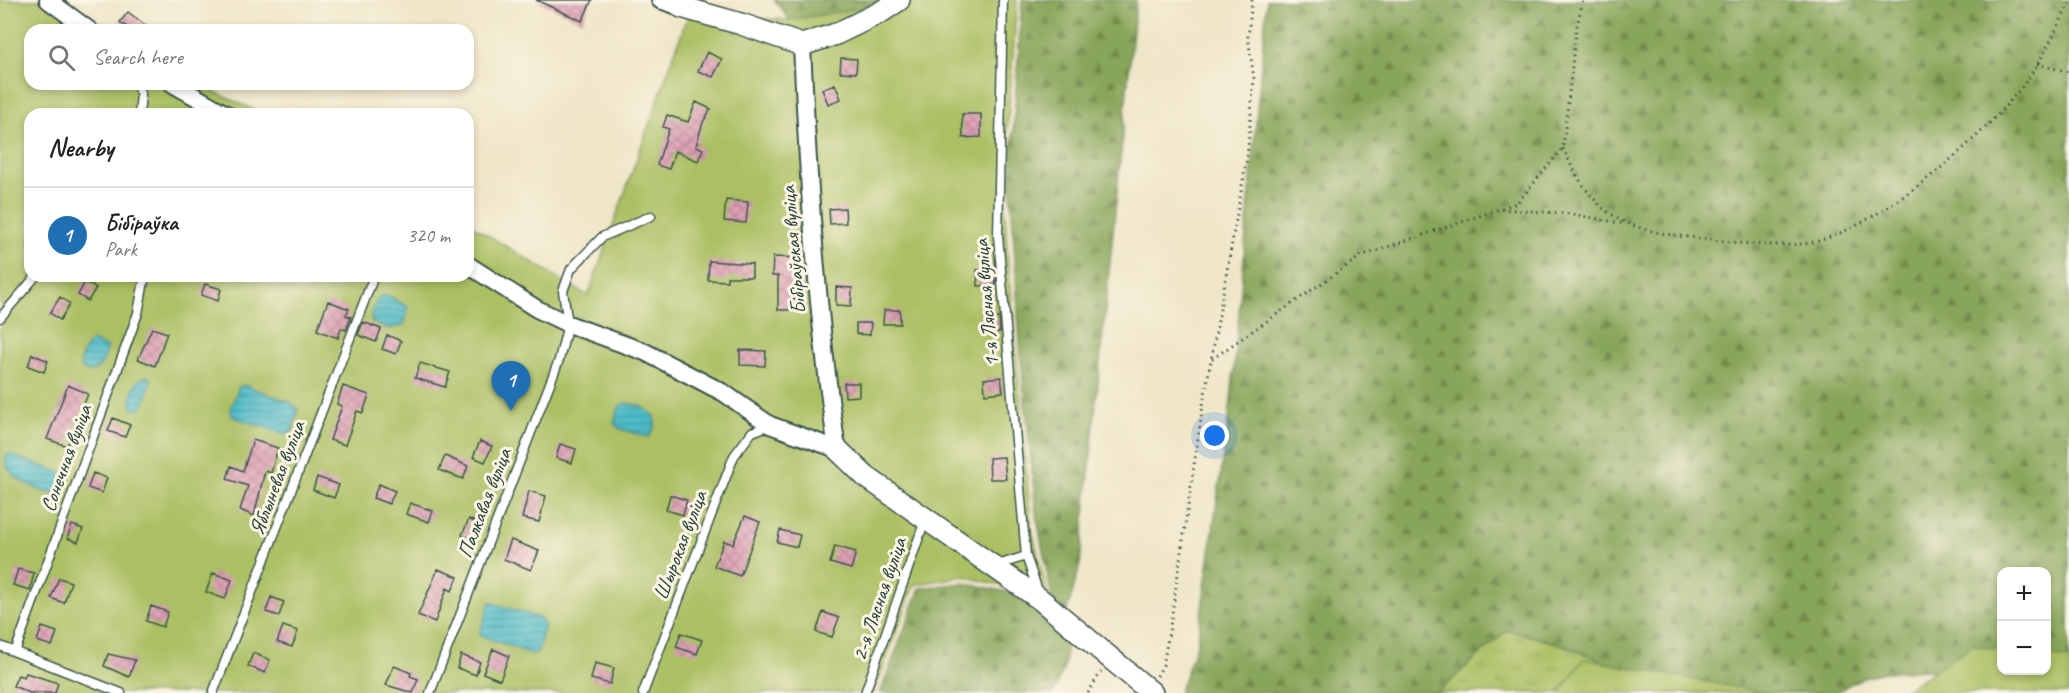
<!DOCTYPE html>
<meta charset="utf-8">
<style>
:root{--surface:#fff;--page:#f6f6f6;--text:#222;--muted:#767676;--line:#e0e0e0;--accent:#1f6fb2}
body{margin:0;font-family:Caveat,sans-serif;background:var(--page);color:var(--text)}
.controls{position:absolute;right:18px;bottom:18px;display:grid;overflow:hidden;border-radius:12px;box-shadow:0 3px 9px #0003}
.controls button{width:54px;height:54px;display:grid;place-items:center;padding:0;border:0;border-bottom:2px solid var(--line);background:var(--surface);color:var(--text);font:30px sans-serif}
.you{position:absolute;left:1215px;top:436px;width:21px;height:21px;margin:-15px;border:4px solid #fff;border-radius:50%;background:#1a73e8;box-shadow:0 0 0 9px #1a73e833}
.badge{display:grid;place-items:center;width:39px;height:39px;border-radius:50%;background:var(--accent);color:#fff;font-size:20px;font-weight:700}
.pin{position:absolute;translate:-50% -50px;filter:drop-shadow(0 2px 3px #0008)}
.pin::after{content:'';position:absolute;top:32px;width:21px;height:18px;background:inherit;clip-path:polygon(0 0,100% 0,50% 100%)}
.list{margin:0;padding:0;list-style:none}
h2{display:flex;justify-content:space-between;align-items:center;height:78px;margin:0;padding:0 24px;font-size:26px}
h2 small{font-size:20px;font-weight:400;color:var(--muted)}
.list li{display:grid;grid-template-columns:39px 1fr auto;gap:18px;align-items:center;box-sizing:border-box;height:96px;padding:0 24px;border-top:2px solid var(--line)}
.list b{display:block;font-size:22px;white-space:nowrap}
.list p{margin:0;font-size:20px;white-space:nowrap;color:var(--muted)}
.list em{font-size:20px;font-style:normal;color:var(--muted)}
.icon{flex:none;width:33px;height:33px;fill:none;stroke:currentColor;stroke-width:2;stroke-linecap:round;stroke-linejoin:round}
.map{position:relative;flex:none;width:2069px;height:693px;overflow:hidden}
.search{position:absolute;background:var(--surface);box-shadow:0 3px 9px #0003;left:24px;top:24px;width:450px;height:66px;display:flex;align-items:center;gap:15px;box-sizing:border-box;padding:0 21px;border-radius:18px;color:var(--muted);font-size:22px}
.panel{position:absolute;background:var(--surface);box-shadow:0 3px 9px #0003;left:24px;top:108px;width:450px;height:174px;border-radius:18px}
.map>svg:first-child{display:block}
.grass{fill:url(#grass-tufts);stroke:#657e4c;stroke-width:1.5}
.forest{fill:url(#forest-firs);stroke:#547247;stroke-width:1.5}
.garden{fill:#abc064;stroke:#657e4c;stroke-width:1.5}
.water{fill:url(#water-rules);stroke:#367c7e;stroke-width:1.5}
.building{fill:url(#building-cross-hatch)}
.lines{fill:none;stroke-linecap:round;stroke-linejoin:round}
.service-casing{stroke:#3e564a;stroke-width:11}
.minor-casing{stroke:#3e564a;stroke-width:20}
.tertiary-casing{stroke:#3e564a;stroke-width:24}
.path{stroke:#3e564a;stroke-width:3;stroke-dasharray:1.5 4.5;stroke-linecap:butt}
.service{stroke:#fff;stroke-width:8}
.minor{stroke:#fff;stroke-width:16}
.tertiary{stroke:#fff;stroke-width:21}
.labels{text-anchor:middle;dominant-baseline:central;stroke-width:6;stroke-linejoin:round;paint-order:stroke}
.street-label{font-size:21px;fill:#1f3d34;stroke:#fcf5e5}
</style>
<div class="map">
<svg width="2069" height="693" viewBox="0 0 2069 693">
<defs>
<pattern id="grass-tufts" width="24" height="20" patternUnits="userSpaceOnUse" patternTransform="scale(1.5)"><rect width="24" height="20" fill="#abc064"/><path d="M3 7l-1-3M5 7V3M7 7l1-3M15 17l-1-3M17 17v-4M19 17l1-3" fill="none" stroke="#8b9d53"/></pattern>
<pattern id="forest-firs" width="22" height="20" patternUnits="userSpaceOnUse" patternTransform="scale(1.5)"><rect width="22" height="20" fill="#88a65a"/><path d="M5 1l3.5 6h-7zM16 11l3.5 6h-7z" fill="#6f884b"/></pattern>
<pattern id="water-rules" width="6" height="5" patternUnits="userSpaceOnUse" patternTransform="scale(1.5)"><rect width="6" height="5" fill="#4ebbc8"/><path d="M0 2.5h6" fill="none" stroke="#4099a3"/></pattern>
<pattern id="building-cross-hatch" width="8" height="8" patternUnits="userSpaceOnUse" patternTransform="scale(1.5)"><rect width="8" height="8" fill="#dea0b6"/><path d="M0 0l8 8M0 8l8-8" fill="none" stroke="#b38495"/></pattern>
</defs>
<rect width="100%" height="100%" fill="#fcf5e5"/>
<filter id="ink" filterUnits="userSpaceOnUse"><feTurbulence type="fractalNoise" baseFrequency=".0167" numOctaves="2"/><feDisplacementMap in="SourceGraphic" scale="12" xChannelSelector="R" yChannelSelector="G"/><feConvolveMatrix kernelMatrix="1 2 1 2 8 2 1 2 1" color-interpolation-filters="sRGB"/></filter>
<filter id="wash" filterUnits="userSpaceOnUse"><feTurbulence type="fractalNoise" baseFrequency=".008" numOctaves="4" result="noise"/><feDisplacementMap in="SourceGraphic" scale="24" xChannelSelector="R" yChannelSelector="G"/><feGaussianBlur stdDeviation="1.35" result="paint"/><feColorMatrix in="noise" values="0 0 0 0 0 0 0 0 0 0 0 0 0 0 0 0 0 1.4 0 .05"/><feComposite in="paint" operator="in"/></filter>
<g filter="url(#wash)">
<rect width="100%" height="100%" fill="#efe6c8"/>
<!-- grass -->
<path class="grass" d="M1507,630l57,15 34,14 -28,34h-133z"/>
<!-- forest -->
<path class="forest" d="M774,0h108l-7,6 -85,14z
M1022,0h114l-56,565 -14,50 -14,-15 -16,-87 -15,-152 -11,-181z
M1267,0h802v667l-22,-8 -1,-87h-44l-1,81c-19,5 -39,13 -58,16 -45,5 -67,-5 -107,24h-194l2,-15 -80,-33 -57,-15 -70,63h-258l18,-49 34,-243z
M963,583l55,11 49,47 -3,27 -11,25h-173l40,-105z"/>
<!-- garden -->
<path class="garden" d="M0,0h62l48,30h-80v54h167l66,30h-233v162h438v-53l120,73 100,-281 102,5 85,-14 8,-6h134l-13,174 2,60 25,292 17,71 -85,-21 -49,9 -40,108h-874z
M1973,645l28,5 1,20h44l1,-14 22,3v34h-169z
M1584,659l182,34h-207z"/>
<!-- water -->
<path class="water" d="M382,296h7l19,11 -4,18 -16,4 -16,-7c-3,-9 2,-20 10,-26z
M91,341l15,6c0,12 -5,24 -18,25l-7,-4c-2,-11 3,-19 10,-27z
M148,376l3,3 -6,24 -6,7 -7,-2c-3,-13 2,-29 16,-32z
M244,385l48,18 6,6 -6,23 -5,3 -54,-18 -3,-7 9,-23z
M624,403l17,3 14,10v10l-6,11 -29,-8 -6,-6 5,-16z
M8,454l54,19c4,9 4,14 -3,21 -18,-1 -53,-16 -54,-35z
M490,602l49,16 6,7 -8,28 -5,1 -53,-19z"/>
<g id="blocks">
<!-- building -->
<path class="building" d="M536,0h56l-10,21z
M128,12l24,18h-21l-11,-8z
M707,52l15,7 -9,18 -15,-6z
M841,58l16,1 -1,14 -16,-1z
M835,84l6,15 -13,5 -6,-15z
M696,102l15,7 -8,13 -7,24 7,3 -5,12 -23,-10 -6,18 -12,-4 12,-36 -6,-2 4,-12 21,7z
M962,114h19v23l-18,1z
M726,200l22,2 -2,21 -22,-2z
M845,208l1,15 -16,1 -1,-15z
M773,257l28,1 1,44h-8l-1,8h-15v-34h-6z
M709,261l43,3v13h-25v4l-19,-1z
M977,270h18l1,15 -18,1z
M85,282l11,6 -8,13 -10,-6z
M205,284l16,5 -3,12 -17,-6z
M836,287l16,1 -1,18 -15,-1z
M60,297l10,7 -10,16 -10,-7z
M328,301l21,8 -3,6 5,2 -5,13 -5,-2 -3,10 -21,-8z
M884,310h16v14h-17z
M987,318h12l1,14 -13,1z
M363,322l18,7 -5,13 -18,-7z
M856,323h15l-1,12 -14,-1z
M152,328l15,5 -12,33 -17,-7z
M387,335l14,6 -5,13 -14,-5z
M740,350l26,1 -1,15 -25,-1z
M32,354l16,7 -4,11 -16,-6z
M420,363l30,9 -5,15 -30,-9z
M1001,377l2,15 -18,2 -1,-15z
M844,383h15v13l-14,1z
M68,385l20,9 -21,52 -20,-7z
M343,386l26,9 -6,18 -6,-2 -12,34 -15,-5 12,-34 -5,-2z
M113,418l17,7 -5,12 -17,-6z
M253,440l25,8 -7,25 -6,-2 -11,45 -14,-6 8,-24 -21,-7 4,-13 12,5z
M480,441l12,5 -7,16 -12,-5z
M560,444l16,5 -4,14 -16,-5z
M445,456l23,10 -5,13 -24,-9z
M1004,457l2,22h-16l-1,-21z
M93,473l14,5 -5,15 -14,-5z
M317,477l22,8 -5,13 -21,-8z
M379,484l16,7 -6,13 -16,-6z
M529,491l17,5 -7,26 -17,-4z
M670,495l17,5 -4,15 -17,-5z
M410,503l23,8 -4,11 -23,-8z
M745,516l15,6 -20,54 -26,-10 10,-25 9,3z
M469,519l10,5 -6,15 -11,-4z
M72,525l11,4 -5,13 -11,-4z
M780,530l20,5 -3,12 -20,-5z
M511,540l28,11 -8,19 -27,-11z
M835,546l21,6 -5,17 -21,-6z
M18,569l16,4 -4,17 -17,-5z
M438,569l20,8 -6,14 -5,-3 -12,34 -17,-7z
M213,573l19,7 -7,19 -19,-7z
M59,578l12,4 -7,21 -13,-5z
M271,597l13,5 -5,14 -13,-4z
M151,606l17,6 -5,15 -17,-6z
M823,612l16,6 -7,19 -16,-5z
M283,626l15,5 -6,16 -15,-5z
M42,627l15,5 -5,14 -15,-5z
M681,633l21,7 -5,14 -21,-7z
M493,649l16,7 -9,24 -17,-7z
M253,653l17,7 -5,13 -17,-7z
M108,654l27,6 -6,17 -25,-11z
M461,655l19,7 -4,13 -19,-7z
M595,663l19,5 -4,16 -19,-5z
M394,666l17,7 -1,3 8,3 -5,14 -27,-8z
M26,673l32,10 -3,10h-25l-17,-7 5,-11 6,2z"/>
</g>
</g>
<g filter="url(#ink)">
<use href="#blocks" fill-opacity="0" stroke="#3e564a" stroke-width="1.5"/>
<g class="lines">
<defs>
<path id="service" d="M1003,0l-5,236 28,320 12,35
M137,84l4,11 -2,19
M0,318l36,-42
M998,565l28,-9
M0,646l121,47
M15,652l123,-339 6,-32 -4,-5
M213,693l161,-417
M430,693l129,-333 9,-36 -5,-33 8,-22 31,-32 49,-21
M643,693l91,-237 18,-24 18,-7
M865,693l60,-173"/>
<path id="minor" d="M48,0l41,30
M660,0l21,7
M173,84l53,30
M468,265l69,44 31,15 77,28 79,41 46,32 67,24c-20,-133 -29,-269 -35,-404"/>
<path id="tertiary" d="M681,7l60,17 61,21 34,-11 45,-22 18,-12
M837,449l28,27 176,124 111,93"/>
</defs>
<!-- service casing -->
<use href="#service" class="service-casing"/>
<!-- minor casing -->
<use href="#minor" class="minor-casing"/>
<!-- tertiary casing -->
<use href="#tertiary" class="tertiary-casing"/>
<!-- path -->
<path class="path" d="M2037,64l32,8
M1563,148c31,69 60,82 133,90 35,4 87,12 122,3 68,-19 168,-105 209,-161 17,-24 29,-51 42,-76
M1501,209l71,5 53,10
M1212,359l149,-103 156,-53 46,-55 13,-118 7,-30
M1157,676l6,-11 7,-38 33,-222 44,-247 7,-79 -6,-42 4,-37
M1088,693l13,-21"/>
<!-- service -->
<use href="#service" class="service"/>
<!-- minor -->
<use href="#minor" class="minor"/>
<!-- tertiary -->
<use href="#tertiary" class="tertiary"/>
</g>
</g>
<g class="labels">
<!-- street labels -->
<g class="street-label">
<text transform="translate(793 250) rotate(-95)">Бібіраўская вуліца</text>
<text transform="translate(986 303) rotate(-95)">1-я Лясная вуліца</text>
<text transform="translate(66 458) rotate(-70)">Сонечная вуліца</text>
<text transform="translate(277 478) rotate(-69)">Яблыневая вуліца</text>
<text transform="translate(484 503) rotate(-69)">Палкавая вуліца</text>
<text transform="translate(680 545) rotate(-69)">Шырокая вуліца</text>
<text transform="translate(879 599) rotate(-71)">2-я Лясная вуліца</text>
</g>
</g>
</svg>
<div class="controls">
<button>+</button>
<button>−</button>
</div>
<div class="you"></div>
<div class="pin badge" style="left:511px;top:411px">1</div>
<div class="search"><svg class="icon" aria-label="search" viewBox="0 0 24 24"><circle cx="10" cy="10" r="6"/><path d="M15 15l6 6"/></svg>Search here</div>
<section class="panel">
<h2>Nearby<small></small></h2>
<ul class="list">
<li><span class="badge">1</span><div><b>Бібіраўка</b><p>Park</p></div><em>320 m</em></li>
</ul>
</section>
</div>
